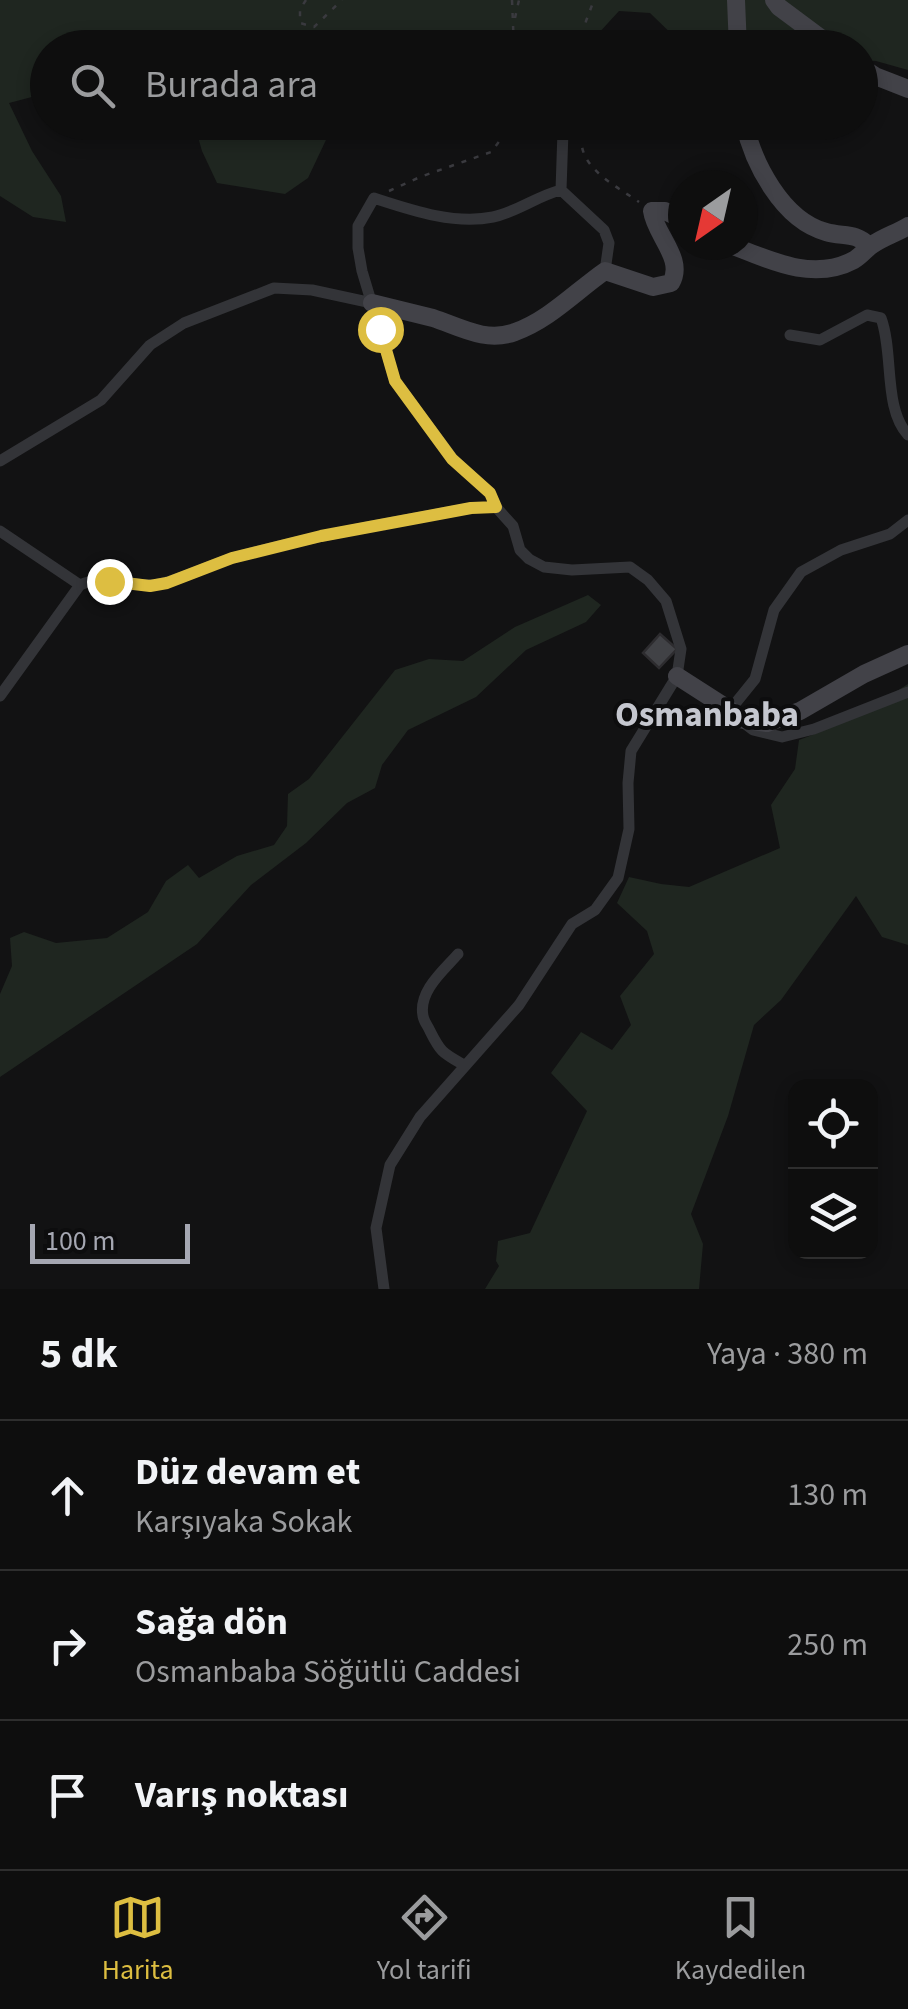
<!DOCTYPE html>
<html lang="tr">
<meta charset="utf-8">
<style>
:root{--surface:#0e0e0e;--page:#1c1c1c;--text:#f1f3f6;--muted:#9b9c9e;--line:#2e2e2e;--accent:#ddbe41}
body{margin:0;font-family:"Source Sans 3",sans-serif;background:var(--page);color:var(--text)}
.controls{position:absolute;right:30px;bottom:30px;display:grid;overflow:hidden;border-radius:20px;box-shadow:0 5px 15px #0003}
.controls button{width:90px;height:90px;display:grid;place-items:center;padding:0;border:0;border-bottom:2px solid var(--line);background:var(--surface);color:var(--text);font:50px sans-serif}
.compass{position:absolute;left:668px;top:170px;width:90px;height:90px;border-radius:50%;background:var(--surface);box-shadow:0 5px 15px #0003;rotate:214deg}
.scale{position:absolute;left:30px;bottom:25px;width:160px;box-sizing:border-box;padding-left:10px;border:5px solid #a5a7b2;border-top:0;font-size:28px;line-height:35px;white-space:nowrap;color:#a5a7b2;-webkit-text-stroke:8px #0d0d0e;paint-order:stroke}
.stop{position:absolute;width:30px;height:30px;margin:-22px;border:8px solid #ddbe41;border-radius:50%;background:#fff}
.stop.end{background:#ddbe41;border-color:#fff;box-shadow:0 2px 10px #0008}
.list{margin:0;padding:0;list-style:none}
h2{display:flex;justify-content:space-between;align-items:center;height:130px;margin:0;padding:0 40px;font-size:42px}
h2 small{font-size:32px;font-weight:400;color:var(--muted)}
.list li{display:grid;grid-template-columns:65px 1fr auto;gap:30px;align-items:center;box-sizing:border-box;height:150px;padding:0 40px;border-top:2px solid var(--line)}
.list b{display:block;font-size:38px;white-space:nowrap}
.list p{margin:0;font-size:32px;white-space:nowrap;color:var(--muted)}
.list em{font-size:32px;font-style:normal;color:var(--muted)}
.icon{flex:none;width:55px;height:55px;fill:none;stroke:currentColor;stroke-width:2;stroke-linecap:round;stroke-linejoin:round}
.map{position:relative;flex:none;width:908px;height:1289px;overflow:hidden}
.search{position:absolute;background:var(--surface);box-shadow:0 5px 15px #0003;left:30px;right:30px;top:30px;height:110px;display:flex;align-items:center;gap:25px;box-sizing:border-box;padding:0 35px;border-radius:55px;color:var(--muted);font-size:38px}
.sheet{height:580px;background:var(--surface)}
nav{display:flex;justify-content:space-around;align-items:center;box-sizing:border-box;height:140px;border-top:2px solid var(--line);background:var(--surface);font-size:28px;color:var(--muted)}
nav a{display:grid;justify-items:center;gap:5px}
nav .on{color:var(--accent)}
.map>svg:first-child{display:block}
.green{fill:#1f2620}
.building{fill:#414246;stroke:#2d2c2f;stroke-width:2.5}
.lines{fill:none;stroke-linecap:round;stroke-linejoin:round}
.path{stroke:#3a3a3f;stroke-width:2.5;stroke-dasharray:5 8;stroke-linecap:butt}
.street{stroke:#333438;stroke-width:11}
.secondary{stroke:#424248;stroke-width:18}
.route{stroke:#ddbe41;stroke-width:12}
.labels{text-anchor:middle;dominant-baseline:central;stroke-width:8;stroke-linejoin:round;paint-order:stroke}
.quarter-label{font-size:35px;font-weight:bold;fill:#c5c7cf;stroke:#0d0d0e}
</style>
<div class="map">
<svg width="908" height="1289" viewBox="0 0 908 1289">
<rect width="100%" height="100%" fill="#121213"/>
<!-- green -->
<path class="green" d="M0,0h908v70l-32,-9 -15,-1 -1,-12 -175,-1 -35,-34 -31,-2 -33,36 -538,1 -1,45 -38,10 23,48 29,45 5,26 -33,-5 -33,-21z
M194,123v-1l140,1 -26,55 -23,16 -68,-11 -15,-32z
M588,595l13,10 -15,17 -60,28 -50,47 -68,33 -26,35 -7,23 -28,15 -41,40 -55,42 -54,59 -197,133v-83l12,-28 -2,-28 14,-6 32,11 51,-5 41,-26 18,-31 22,-16 11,13 38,-22 37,-11 13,-19 1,-32 21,-15 86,-109 34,-11 34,2 52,-34z
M908,684v261l-26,-8 -26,-41 -75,104 -27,25 -26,91 -37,98 12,30 -4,45h-214l14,-23 -3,-5 2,-20 32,-8 57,-122 -36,-38 30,-41 31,18 19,-25 -11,-29 34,-42 -7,-23 -30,-28 12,-26 32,7 28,3 91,-39 -9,-43 24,-36 4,-29c39,-14 74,-34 109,-56z"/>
<!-- building -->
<path class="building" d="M660,634l17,15 -18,19 -16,-15z"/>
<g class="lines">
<!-- path -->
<path class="path" d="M306,0l-6,9v14l14,4 28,-27
M512,0l2,48
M515,18l4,-18
M581,48l5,-27 8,-21
M580,122c2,9 0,16 2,25 5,25 37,41 57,55
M389,191l31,-14 71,-25 7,-9 4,-21"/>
<!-- street -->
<path class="street" d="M561,190l2,-59 2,-9
M790,335l30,5 47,-25 14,3c13,35 2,90 27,117
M0,461l101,-61 49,-55 34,-22 90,-35 38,2 60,13
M0,531l80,54
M80,585c26,-12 56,5 83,-2 25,-6 48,-19 73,-26 77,-21 156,-35 235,-49l25,-1
M0,696l80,-111
M730,710l25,-31 19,-69 27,-38 40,-22 49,-16 18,-14
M740,720l13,10 29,7 32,-8 94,-37
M458,954c-14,16 -40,37 -35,62 1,6 5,10 7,15 11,22 13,22 34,34
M384,1289l-8,-61 14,-63 30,-48 99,-112 53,-81 23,-14 23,-32 11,-49 -1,-46 3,-32 46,-75 4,-27 -15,-48 -18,-21 -18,-13 -58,3 -28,-3 -15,-8 -9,-9 -7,-24 -17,-19 -6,-14 -37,-34 -58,-78 -33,-110 -4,-23v-22l16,-28c37,12 80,27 119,19 24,-5 44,-21 68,-27l43,40 5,13 -4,28"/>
<!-- secondary -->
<path class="secondary" d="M736,0l2,48
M774,0l5,7 55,41
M860,66l15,10 33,13
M744,122c9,41 38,98 82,110 17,5 30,0 43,14
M731,245c38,15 82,37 123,15 7,-4 12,-11 18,-15 11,-8 25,-12 36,-19
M372,303c20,5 41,10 61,15 27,9 53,25 82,14 34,-12 60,-40 90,-61l48,16 18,-4c14,-24 -16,-48 -19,-72h13l18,9
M677,676l53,34 9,9 28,4 33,-12 64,-37 44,-20"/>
</g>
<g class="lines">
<!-- route -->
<path class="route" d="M109,581l41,5 17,-3 65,-25 89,-22 150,-28 25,-1 -6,-14 -38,-34 -57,-78 -15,-52"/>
</g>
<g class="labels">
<!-- quarter labels -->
<g class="quarter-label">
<text x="707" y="715">Osmanbaba</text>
</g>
</g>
</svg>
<div class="controls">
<button><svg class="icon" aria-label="locate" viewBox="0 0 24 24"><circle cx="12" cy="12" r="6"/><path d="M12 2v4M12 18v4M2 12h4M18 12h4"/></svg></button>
<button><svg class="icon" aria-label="layers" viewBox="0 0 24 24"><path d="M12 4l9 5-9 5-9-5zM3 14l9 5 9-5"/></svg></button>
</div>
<svg class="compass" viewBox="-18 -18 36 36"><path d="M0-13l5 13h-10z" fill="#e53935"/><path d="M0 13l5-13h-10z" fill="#9b9c9e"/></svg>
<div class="scale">100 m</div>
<div class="stop" style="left:380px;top:329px"></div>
<div class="stop end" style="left:109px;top:581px"></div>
<div class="search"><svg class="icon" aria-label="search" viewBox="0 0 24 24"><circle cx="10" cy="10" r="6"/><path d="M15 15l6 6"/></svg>Burada ara</div>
</div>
<section class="sheet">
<h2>5 dk<small>Yaya · 380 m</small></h2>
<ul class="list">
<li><svg class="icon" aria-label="ahead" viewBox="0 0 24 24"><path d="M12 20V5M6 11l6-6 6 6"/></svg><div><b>Düz devam et</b><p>Karşıyaka Sokak</p></div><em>130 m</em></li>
<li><svg class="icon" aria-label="right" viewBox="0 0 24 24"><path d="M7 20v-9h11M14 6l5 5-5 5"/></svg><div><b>Sağa dön</b><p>Osmanbaba Söğütlü Caddesi</p></div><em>250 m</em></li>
<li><svg class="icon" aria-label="arrive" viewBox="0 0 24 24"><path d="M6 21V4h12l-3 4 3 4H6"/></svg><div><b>Varış noktası</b></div></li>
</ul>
</section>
<nav>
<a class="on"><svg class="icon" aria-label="map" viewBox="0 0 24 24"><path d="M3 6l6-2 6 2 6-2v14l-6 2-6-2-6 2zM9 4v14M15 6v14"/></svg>Harita</a>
<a><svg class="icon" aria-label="directions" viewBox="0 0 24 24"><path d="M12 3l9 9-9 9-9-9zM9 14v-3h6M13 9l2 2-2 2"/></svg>Yol tarifi</a>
<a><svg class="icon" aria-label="saved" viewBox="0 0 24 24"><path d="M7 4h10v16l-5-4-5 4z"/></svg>Kaydedilen</a>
</nav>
